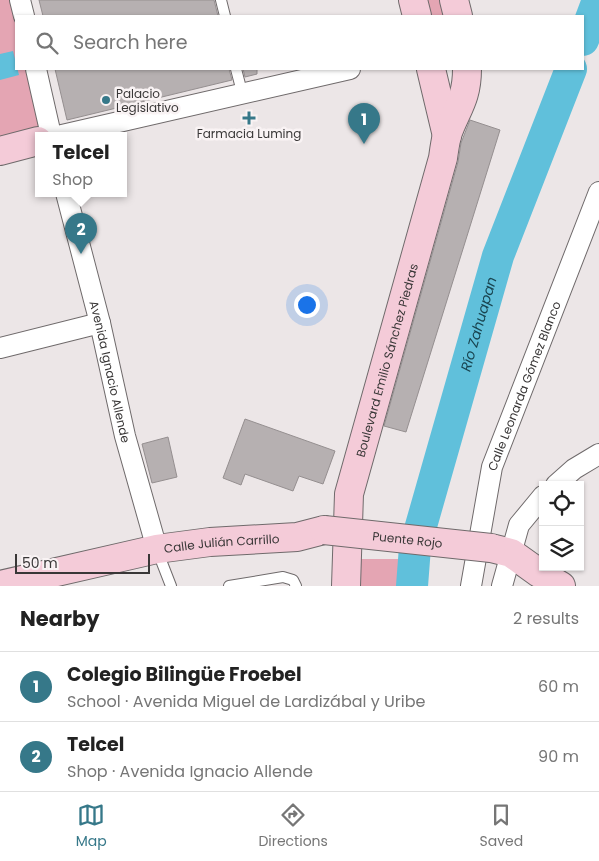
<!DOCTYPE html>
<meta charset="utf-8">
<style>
:root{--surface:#fff;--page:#f6f6f6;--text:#222;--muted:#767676;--line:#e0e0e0;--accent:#367889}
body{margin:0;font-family:Poppins,sans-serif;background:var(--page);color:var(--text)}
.controls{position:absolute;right:15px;bottom:15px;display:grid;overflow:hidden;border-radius:0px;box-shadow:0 1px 4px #0004}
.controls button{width:45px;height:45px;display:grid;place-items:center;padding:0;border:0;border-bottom:1px solid var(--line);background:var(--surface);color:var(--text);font:25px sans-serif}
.scale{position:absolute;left:15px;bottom:12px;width:135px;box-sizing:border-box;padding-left:5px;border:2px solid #393737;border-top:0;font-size:14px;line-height:18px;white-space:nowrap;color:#393737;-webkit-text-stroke:4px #f9f3f4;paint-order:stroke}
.you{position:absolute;left:306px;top:304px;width:18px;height:18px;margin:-12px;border:4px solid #fff;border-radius:50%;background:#1a73e8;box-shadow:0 0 0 8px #1a73e833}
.badge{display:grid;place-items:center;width:32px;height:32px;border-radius:50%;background:var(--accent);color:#fff;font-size:16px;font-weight:700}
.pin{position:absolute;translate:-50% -41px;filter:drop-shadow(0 1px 2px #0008)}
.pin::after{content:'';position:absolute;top:26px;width:18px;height:15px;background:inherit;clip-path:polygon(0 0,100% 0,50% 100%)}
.popup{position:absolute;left:35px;top:132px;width:92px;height:65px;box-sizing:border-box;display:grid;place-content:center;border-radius:0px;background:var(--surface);filter:drop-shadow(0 1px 4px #0005);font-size:16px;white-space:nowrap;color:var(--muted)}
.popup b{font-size:19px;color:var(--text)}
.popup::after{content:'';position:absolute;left:50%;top:100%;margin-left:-10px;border:10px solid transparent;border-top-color:var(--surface)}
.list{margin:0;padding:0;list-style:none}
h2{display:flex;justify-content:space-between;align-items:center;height:65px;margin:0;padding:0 20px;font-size:21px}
h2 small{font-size:16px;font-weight:400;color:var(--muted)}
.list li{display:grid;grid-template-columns:32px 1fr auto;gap:15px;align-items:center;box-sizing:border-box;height:70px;padding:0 20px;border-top:1px solid var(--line)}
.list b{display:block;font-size:19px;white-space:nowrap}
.list p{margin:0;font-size:16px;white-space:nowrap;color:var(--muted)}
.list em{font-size:16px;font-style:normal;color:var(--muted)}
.icon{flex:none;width:28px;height:28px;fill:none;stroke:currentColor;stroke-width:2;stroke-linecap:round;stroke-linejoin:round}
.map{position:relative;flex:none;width:599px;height:586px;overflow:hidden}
.search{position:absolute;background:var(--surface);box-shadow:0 1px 4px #0004;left:15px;right:15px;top:15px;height:55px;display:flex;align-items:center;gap:12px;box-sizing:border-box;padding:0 18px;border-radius:0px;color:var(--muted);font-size:19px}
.sheet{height:205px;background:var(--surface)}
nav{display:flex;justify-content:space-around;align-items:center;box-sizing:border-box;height:70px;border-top:1px solid var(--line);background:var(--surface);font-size:14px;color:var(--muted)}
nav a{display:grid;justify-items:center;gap:2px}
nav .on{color:var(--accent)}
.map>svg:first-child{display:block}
.green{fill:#e4a5b3}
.water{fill:#60c0db}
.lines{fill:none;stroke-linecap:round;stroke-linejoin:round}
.river{stroke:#60c0db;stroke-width:32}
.building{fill:#b6b0b1;stroke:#958f90}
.lane-casing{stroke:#6f6a6b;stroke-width:12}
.street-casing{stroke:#6f6a6b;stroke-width:22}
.secondary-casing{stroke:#6f6a6b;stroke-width:30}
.lane{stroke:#fff;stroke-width:10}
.street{stroke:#fff;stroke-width:20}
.secondary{stroke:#f4cbd8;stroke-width:28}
.secondary-bridge-casing{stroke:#6f6a6b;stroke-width:30;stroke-linecap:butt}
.secondary-bridge{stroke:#f4cbd8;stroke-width:28}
.poi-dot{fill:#367889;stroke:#f9f3f4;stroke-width:2}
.labels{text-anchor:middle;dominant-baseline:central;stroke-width:5;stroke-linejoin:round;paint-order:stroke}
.poi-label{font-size:12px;fill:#393737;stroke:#f9f3f4;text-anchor:start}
.street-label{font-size:12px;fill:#393737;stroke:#f9f3f4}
.water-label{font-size:14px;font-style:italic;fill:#194450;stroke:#f9f3f4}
</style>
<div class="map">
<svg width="599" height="586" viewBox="0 0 599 586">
<rect width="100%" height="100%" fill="#ece6e7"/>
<!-- green -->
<path class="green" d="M0,0h10l6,27v42h10l14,63 -40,9z
M420,0h23l4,16h-24z
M349,559h54l-3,27h-50z"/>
<!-- water -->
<path class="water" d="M13,51l6,24 -19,5v-26z"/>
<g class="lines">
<!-- river -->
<g class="river">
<path d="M583,40l15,-40"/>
<path id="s1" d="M412,586l3,-39 83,-291 73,-187"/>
</g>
</g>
<!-- building -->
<path class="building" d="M39,0h175l4,16h-175z
M55,69h174l3,11 -165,40z
M243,69h14v5l-12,3z
M470,120l30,10 -94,302 -22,-6 74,-264 3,-19z
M245,419l90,32 -12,33 -24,-8 -6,15 -48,-17 -4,11 -18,-7z
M168,437l9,40 -25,6 -10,-39z"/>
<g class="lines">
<defs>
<path id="lane" d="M221,0l4,16
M236,69l6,23
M157,550l14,36
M229,586l54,-9 10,3 3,6"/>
<g id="street">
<path d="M20,0l4,16"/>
<path d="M36,69l15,66"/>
<path d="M62,135l288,-66"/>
<path id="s2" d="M66,193l34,130 25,113 32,113"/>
<path d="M0,348l100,-25"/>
<path d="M556,485l18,-16 25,-15"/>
<path id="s3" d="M471,586l21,-119 107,-275"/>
<path d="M502,586l17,-61 24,-29"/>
</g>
<g id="secondary">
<path d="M413,0l4,16"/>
<path d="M454,0l4,16"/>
<path d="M431,69l16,67"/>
<path d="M0,151l38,-10"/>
<path d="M491,548l20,5 28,20 22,13"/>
<path id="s4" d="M0,585l157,-36 53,-7 87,-5 27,-7"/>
<path id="s5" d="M346,586l3,-92 94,-336c1,-7 2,-15 4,-23 9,-26 20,-35 20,-66"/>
</g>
</defs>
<!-- lane casing -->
<use href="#lane" class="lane-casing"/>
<!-- street casing -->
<use href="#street" class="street-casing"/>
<!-- secondary casing -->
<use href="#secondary" class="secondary-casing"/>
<!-- lane -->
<use href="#lane" class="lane"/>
<!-- street -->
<use href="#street" class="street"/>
<!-- secondary -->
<use href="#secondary" class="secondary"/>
<defs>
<g id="secondary-bridge">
<path id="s6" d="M324,530l167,18"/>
</g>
</defs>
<!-- secondary-bridge casing -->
<use href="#secondary-bridge" class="secondary-bridge-casing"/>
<!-- secondary-bridge -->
<use href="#secondary-bridge" class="secondary-bridge"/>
</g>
<!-- markers -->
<g class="poi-dot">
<circle cx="106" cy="100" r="5"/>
<path d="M246.5 110.5h5v5h5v5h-5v5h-5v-5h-5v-5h5z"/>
</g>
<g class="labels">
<!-- poi labels -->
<g class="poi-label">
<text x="116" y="93">Palacio<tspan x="116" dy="14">Legislativo</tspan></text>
<text x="249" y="133" text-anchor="middle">Farmacia Luming</text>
</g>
<!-- street labels -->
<g class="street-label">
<text stroke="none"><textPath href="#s5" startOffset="231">Boulevard Emilio Sánchez Piedras</textPath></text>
<text stroke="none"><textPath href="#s2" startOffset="184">Avenida Ignacio Allende</textPath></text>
<text stroke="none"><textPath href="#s3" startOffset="208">Calle Leonarda Gómez Blanco</textPath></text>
<text stroke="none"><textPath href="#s6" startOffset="84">Puente Rojo</textPath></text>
<text stroke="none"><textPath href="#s4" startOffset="226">Calle Julián Carrillo</textPath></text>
</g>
<!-- water labels -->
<g class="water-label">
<text stroke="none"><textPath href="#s1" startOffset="271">Río Zahuapan</textPath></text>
</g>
</g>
</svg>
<div class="controls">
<button><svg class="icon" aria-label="locate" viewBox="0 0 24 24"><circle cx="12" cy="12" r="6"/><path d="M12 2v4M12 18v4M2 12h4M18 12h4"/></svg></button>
<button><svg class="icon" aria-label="layers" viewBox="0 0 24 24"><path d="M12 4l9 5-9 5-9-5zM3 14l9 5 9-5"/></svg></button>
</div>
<div class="scale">50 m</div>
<div class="you"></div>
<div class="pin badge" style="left:364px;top:144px">1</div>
<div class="pin badge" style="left:81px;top:254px">2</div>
<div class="popup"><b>Telcel</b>Shop</div>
<div class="search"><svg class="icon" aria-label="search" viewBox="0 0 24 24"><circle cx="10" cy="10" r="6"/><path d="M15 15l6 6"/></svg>Search here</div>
</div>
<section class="sheet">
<h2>Nearby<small>2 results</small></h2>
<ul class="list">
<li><span class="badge">1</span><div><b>Colegio Bilingüe Froebel</b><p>School · Avenida Miguel de Lardizábal y Uribe</p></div><em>60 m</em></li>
<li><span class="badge">2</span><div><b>Telcel</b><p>Shop · Avenida Ignacio Allende</p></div><em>90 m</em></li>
</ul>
</section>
<nav>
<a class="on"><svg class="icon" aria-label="map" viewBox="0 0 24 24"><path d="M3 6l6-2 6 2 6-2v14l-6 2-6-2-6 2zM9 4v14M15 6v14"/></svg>Map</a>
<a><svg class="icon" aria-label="directions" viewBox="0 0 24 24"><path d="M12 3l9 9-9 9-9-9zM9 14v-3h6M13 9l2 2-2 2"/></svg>Directions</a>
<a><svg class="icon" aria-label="saved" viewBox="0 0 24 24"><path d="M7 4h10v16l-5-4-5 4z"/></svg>Saved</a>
</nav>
